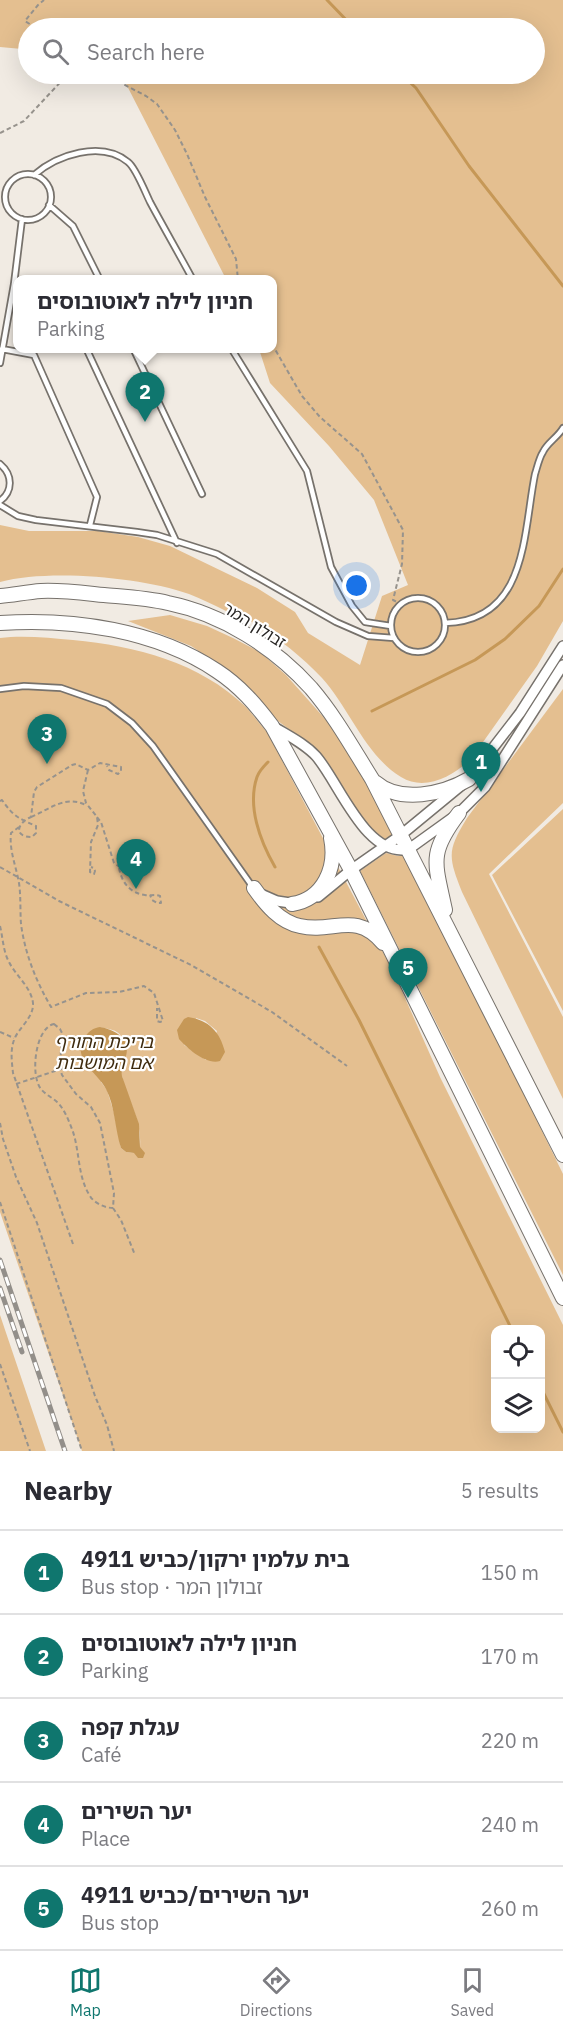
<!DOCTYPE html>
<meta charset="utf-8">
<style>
:root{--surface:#fff;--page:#f2f2f3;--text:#2b2b33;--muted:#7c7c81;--line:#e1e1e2;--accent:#0f766e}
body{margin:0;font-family:"IBM Plex Sans","Noto Sans Hebrew",sans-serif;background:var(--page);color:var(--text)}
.controls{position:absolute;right:18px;bottom:18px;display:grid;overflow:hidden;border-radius:12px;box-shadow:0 6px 24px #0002}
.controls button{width:54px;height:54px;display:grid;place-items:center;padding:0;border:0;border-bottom:2px solid var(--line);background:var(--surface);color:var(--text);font:30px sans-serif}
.you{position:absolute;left:357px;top:586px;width:21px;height:21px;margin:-15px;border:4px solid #fff;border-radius:50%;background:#1a73e8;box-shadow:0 0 0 9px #1a73e833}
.badge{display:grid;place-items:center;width:39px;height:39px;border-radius:50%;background:var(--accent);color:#fff;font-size:20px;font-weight:700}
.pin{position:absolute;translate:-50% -50px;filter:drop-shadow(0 2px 3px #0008)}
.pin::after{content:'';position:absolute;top:32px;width:21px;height:18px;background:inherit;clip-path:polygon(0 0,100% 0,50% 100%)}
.popup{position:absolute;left:13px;top:275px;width:264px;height:78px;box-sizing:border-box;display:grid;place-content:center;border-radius:12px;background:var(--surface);filter:drop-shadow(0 2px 4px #0005);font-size:20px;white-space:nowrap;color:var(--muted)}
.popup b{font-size:22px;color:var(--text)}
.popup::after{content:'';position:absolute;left:50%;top:100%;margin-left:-12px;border:12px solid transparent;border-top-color:var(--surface)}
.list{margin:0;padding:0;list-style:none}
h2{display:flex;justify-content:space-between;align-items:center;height:78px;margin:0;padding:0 24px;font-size:26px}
h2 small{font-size:20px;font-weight:400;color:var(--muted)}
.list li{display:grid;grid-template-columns:39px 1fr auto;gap:18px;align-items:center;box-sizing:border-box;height:84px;padding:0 24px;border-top:2px solid var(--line)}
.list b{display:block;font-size:22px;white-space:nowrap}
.list p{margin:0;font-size:20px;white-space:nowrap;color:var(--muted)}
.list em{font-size:20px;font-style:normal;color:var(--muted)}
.icon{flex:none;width:33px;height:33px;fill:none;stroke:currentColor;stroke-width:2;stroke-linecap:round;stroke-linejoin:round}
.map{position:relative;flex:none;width:563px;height:1451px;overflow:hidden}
.search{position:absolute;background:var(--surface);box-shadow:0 6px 24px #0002;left:18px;right:18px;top:18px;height:66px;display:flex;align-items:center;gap:15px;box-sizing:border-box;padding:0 21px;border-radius:33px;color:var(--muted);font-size:22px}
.sheet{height:498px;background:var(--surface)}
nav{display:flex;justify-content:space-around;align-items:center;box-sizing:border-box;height:84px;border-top:2px solid var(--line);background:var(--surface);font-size:16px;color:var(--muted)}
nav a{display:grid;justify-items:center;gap:3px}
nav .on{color:var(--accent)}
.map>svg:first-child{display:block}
.green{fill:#e4bf90;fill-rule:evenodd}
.water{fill:#c69857}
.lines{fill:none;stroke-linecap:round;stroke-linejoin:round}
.stream{stroke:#c69857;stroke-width:3}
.lane-casing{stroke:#77726c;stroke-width:8}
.street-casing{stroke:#77726c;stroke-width:12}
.secondary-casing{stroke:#77726c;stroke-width:16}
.path{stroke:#97938d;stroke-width:2;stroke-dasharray:4.5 3;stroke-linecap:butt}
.lane{stroke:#fff;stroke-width:4.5}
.street{stroke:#fff;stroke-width:9}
.secondary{stroke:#fff;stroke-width:14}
.rail-casing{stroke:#938f8a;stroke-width:5}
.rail{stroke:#fff;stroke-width:3;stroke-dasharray:9;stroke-linecap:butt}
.labels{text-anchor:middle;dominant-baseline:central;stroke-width:4.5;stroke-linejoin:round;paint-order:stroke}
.street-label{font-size:16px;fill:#272523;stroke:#fff}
.water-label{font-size:18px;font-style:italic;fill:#3f2b0e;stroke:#fff}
</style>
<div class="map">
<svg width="563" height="1451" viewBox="0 0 563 1451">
<rect width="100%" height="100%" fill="#f1ebe3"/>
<!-- green -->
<path class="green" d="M0,0h563v621l-26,45 -66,93c-18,17 -46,33 -70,18 -35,-21 -52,-69 -79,-99 -20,-21 -42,-39 -67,-54 -9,-6 -19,-9 -29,-13 -12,-6 -24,-12 -37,-17 -49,-17 -140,-25 -189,-12v-57l29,6h69l40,6 32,9 87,42 38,24 13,21 52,32 22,-69 26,-11 -34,-85 -45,-54 -59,-63 -11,-34 13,-1v-68l-46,-1 -105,-205h413v-46h-436l-1,-1 -5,1h-64v19l-6,2 -22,-2z
M170,615l37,11 26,12 27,14 26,23 48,54 19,27 43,77 -9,8 -18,-13 -7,-9 -38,-60 -14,-14 -36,-27 -29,-33 -25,-20 -29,-19 -63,-25z
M0,638c23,-3 50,0 73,2 63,6 126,22 173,67 7,8 14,17 21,25l127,241 46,104 123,248v126h-481l-82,-239zM196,1018l9,3 12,10 -11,29 -22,-15zM100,1027c7,2 17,2 21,9 3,5 6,17 5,22 -2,7 -6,11 -4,18 6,27 20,42 18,71l-6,6 -8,-1 -5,-4 -7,-35 -7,-23 -6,-8zM496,1330h44v98h-44z
M563,689v114l-74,71 74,143v82l-101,-207c-14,-36 -15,-41 5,-74z
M563,809v202l-71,-136z
M386,853l12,3 9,-1 156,319v101l-203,-404z
M0,1315l46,136h-46z"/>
<!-- water -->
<path class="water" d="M188,1017c21,3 32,15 37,35l-5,9c-14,4 -32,-12 -41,-22l-2,-9 7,-11z
M100,1027c15,3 31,11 26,30 -2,7 -5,11 -4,19l17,48 1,23 5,6 -2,5h-5l-4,-5 -8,-1 -5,-4c-6,-18 -6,-42 -15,-59 -8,-16 -36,-31 -21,-52 4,-6 8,-9 15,-10z"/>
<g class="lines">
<!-- stream -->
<path class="stream" d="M327,0l27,28
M401,74l15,14 53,78 94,120
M372,711l103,-51 30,-21 34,-33 24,-37
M268,762c-4,4 -9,9 -11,15 -10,29 3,64 18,90
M319,947l40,73 153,310
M540,1386l23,46"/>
<defs>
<path id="lane" d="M5 197a23 23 0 1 1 46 0a23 23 0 1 1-46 0Z
M34,175c23,-20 67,-35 94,-13 8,6 17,30 22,40 14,26 29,52 43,78
M49,205l24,21 27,54
M86,348l91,195
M133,348l69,146
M231,348l76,123 24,96 21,39 13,16 26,4
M2,349l32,6 63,142 -7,28
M0,363l14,-79 8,-65
M0,464c13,11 13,27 0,37
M0,505l18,11 18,4 101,12 20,3 60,19 119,68 32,14 26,2
M391 625a27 27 0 1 1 54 0a27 27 0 1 1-54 0Z
M445,623c83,-2 78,-90 90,-149 2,-6 4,-16 8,-22 4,-9 15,-15 20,-24
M0,689l24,-3 37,2 46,16 25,19 21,23 99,140"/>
<path id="street" d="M274,727c15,9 31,17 42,29 23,26 50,103 93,93l50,-36 26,-26 78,-122
M261,894l16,7 20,3
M318,897l33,-27 50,-35 68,-56 51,-66 43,-67"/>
<path id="secondary" d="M0,596c13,-1 27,-4 41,-5 21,-1 43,2 63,4 22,2 43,3 64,8 54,11 106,44 143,85 24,28 41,59 61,91l191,376
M0,623c73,-5 156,7 217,48 23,15 39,34 55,55l79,144 212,428
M375,782c25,22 68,12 94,-3
M254,888c12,17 26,34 46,38 33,8 55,-16 83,17
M292,904c32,-5 45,-37 39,-66
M445,910c-10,-48 -17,-56 14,-97"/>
</defs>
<!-- lane casing -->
<use href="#lane" class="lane-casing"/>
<!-- street casing -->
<use href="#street" class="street-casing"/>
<!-- secondary casing -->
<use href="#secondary" class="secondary-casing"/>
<!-- path -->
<path class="path" d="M36,28l-11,-7 13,-16 6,-5
M114,74l9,10 23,12 11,8 18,26 12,24 18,43 31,62 2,21
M0,133l24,-12 44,-47
M272,344l30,52 18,21 42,37 41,76 -1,34 -9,36 8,4
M88,770l-5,21 3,12 11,14 1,8 -7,17 -1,30 4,2 1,-3 -1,-3 -3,-1
M0,801l2,-1c12,17 16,18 34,26v7l-4,4c-19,0 -15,-14 -1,-20l3,-25 3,-5 35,-22 4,-1 12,6 12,-7 21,4v4l-3,3 -9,-4 -2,-4
M31,817c19,-8 34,-22 55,-12
M97,817l4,5 13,41 10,7c6,-5 10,-15 17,-17l3,2 -2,4h-8
M19,827l-8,6c-2,17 5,33 8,50 2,13 1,28 2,41 4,30 15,57 30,83l35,-14 33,-1 25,-6 10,7 9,28 -3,1 -3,-1v-13
M0,867l59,34 132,64 81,47 75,54
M119,868c3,15 11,25 26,27 5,1 10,-1 15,1l1,7h-4l-5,-3 -2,-5
M0,926c3,12 3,25 9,36 7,14 22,25 24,41 1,15 -15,25 -19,37 -4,11 -2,23 -1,33l60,171
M54,1024l6,5 2,4 -2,35 2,7 14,19 15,13 9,16 14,70 -1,15c-8,0 -19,-5 -23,-12 -13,-20 -10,-46 -18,-67 -4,-10 -8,-21 -16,-28 -5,-4 -11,-7 -15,-12 -11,-13 -6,-61 13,-65z
M0,1032l14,6
M16,1084l57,-19
M0,1123l3,16 13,38 21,46 58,173 12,29 7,26
M0,1202l82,249
M113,1208l8,12 14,35
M0,1364l30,87"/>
<!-- lane -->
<use href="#lane" class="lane"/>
<!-- street -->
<use href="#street" class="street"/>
<!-- secondary -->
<use href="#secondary" class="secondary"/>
<defs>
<path id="rail" d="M0,1260l65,191
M0,1288l22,64"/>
</defs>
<!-- rail casing -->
<use href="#rail" class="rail-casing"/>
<!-- rail -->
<use href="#rail" class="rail"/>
</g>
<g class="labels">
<!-- street labels -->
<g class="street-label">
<text transform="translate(255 625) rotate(32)">זבולון המר</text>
</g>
<!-- water labels -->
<g class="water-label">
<text x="104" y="1041">בריכת החורף<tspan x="104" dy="21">אם המושבות</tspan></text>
</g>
</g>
</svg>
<div class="controls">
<button><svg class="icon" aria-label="locate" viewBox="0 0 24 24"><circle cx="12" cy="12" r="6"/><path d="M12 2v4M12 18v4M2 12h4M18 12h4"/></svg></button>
<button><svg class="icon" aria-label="layers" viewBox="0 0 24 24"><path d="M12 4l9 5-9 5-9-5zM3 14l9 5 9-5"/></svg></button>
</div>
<div class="you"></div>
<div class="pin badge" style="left:481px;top:792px">1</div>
<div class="pin badge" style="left:145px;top:422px">2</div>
<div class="popup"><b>חניון לילה לאוטובוסים</b>Parking</div>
<div class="pin badge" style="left:47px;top:764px">3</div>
<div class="pin badge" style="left:136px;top:889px">4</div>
<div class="pin badge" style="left:408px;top:998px">5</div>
<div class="search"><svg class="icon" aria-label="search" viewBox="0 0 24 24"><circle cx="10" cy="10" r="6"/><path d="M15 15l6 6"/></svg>Search here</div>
</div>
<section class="sheet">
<h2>Nearby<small>5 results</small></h2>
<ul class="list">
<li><span class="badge">1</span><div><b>בית עלמין ירקון/כביש 4911</b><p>Bus stop · זבולון המר</p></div><em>150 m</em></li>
<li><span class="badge">2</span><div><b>חניון לילה לאוטובוסים</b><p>Parking</p></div><em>170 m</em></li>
<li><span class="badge">3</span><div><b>עגלת קפה</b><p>Café</p></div><em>220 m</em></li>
<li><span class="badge">4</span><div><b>יער השירים</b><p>Place</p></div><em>240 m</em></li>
<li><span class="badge">5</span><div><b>יער השירים/כביש 4911</b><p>Bus stop</p></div><em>260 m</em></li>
</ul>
</section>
<nav>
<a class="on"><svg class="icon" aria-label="map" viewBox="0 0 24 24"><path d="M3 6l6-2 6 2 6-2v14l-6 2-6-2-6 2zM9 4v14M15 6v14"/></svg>Map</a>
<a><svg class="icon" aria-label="directions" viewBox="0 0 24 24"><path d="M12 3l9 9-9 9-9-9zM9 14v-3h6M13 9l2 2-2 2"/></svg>Directions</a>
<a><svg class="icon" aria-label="saved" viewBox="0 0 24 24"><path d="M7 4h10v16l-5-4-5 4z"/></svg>Saved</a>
</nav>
